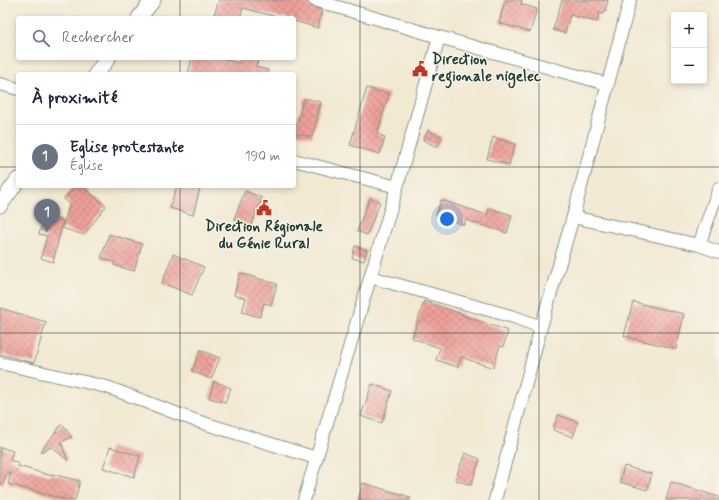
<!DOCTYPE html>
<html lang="fr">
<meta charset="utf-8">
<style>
:root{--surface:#fff;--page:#f2f2f3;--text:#1f2937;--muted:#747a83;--line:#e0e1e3;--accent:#c8321e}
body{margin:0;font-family:Mynerve,sans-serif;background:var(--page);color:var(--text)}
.controls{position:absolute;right:12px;top:12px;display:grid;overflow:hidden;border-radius:4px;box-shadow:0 2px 6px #0003}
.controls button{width:36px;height:36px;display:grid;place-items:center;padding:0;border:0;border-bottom:1px solid var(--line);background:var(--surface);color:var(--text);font:20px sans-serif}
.you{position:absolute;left:447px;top:219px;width:14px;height:14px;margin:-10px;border:3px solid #fff;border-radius:50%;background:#1a73e8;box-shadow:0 0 0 6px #1a73e833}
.badge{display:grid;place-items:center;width:26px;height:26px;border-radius:50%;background:var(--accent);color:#fff;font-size:13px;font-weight:700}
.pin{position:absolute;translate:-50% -33px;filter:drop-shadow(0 1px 2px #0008)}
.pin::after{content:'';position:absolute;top:21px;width:14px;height:12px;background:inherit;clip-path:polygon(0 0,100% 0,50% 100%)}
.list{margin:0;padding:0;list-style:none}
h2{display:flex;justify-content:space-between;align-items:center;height:52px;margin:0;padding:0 16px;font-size:17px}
h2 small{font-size:13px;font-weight:400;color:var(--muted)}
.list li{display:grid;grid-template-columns:26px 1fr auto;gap:12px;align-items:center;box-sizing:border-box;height:64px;padding:0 16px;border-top:1px solid var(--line)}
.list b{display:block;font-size:15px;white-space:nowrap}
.list p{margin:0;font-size:13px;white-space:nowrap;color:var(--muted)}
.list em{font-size:13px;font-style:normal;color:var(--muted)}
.icon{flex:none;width:22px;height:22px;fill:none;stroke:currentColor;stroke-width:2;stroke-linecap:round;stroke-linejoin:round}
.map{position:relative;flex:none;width:719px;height:500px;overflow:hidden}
.search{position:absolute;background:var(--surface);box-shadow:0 2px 6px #0003;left:16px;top:16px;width:280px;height:44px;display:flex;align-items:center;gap:10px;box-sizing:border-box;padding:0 14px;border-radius:4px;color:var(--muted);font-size:15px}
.panel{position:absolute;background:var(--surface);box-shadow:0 2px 6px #0003;left:16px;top:72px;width:280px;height:116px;border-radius:4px}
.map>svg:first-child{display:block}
.building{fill:url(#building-cross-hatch)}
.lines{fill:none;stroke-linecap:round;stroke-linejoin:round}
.minor-casing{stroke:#889384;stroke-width:14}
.tertiary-casing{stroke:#889384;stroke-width:17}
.minor{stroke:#fff;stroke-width:12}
.tertiary{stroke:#fff;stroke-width:15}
.grid{fill:none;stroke:#1f3d34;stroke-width:1;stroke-opacity:0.55}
.labels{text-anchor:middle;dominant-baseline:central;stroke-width:3;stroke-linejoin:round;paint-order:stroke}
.poi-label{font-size:15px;font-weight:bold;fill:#1f3d34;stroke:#f7f3e8;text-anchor:start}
</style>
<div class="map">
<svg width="719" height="500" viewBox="0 0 719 500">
<defs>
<pattern id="building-cross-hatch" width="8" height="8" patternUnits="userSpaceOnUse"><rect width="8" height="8" fill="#efa09b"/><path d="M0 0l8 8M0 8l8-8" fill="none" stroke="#c1847f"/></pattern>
</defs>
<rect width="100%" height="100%" fill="#f7f3e8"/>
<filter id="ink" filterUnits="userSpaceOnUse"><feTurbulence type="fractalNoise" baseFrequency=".025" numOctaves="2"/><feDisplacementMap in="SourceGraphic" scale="8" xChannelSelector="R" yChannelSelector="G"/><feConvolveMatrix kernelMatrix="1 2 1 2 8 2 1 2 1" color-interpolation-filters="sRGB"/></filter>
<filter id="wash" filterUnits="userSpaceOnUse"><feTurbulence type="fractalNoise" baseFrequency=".012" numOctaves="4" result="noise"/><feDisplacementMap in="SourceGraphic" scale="16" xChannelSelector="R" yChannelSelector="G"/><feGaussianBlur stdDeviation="0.9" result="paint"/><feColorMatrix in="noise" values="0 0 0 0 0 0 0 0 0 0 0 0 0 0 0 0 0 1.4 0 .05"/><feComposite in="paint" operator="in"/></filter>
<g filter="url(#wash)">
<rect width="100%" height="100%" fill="#f2e9d3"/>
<g id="blocks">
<!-- building -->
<path class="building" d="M219,0h86l7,7 10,3 -4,18 -24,-7v-3h-13l-38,-10 -3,10h-27z
M505,0h17l-1,4 16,5 -7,23 -31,-9z
M562,0h46l-4,14 -5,-1 -2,9 -27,-7 -5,18 -12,-3z
M192,58h29l18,5 2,-5h18l-3,9 12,3v4h-80z
M367,88l22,6 -12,40 8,3 -5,17 -30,-9z
M304,98l17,4 -9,35 -18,-4z
M428,130l14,7 -5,10 -14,-7z
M493,137l22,7 -6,21 -22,-6z
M75,186h7l24,20 -22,29 -22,-7 8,-24 -6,-5z
M177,186h16l7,2 -7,27 -23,-7z
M245,191l17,7 -11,28 -17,-7z
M370,198l10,4 -13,33 -10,-4z
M441,200l46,15 2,-7 23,7 -5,18 -41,-13 -2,5 -28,-10z
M44,215l19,6 -10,41 -12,-4 6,-22 -8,-2z
M109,234l33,10 -8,27 -20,-6v-3l-13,-4z
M355,246l12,4 -3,11 -12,-3z
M173,254l31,13 -12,28 -30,-12z
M240,273l37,11 -6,21 -7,-2 -4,14 -18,-5 4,-14 -12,-3z
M424,301l38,13v1l46,16 -5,16 -3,-1 -7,22 -32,-11 -3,10 -22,-7 4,-12 -28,-10z
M633,302l51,12 -8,35 -52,-13z
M0,308l46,14 -12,41 -34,-9z
M200,350l20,8 -9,21 -19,-8z
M214,381l17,7 -6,14 -16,-4z
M372,384l20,7 -10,32 -21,-7z
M558,415l20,7 -5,15 -20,-7z
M62,424l10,13 -11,5 7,19 -16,-14 -12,5z
M0,447l13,4 -3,9 9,3 -1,3 34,10v-2l28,7 -5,19h-7l-60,-16 3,-11 -4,-1 -4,12h-3z
M110,447l30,9 -6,21 -31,-9z
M465,453l15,6 -9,26 -16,-5z
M624,466l28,8 -5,16 -27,-8z
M671,482l48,15v3h-53z
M363,483l47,14v3h-52z"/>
</g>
</g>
<g filter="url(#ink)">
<use href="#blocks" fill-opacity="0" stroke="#889384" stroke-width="1"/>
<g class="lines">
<defs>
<path id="minor" d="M314,0l125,37 168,47
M0,84l18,5
M294,160l103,27
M573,217l126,28 20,7
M699,245l20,-57
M370,277l144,40 27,10
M0,363l107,24 87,33 122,38
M304,500l93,-313 42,-150
M495,500l46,-173 32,-110 57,-217"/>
<path id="tertiary" d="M139,18l14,-18
M96,74l12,-16
M0,205l18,-25"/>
</defs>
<!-- minor casing -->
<use href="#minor" class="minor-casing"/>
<!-- tertiary casing -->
<use href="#tertiary" class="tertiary-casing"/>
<!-- minor -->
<use href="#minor" class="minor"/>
<!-- tertiary -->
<use href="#tertiary" class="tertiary"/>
</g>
</g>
<!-- grid -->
<path class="grid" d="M180,0v18M360,0v500M539,0v500M180,58v16M0,167h18M294,167h425M180,186v314M0,333h719"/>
<!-- icons -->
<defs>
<symbol id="civic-bare" viewBox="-9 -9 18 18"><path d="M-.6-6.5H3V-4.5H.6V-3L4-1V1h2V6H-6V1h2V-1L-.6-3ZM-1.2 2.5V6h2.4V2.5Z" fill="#c8321e" stroke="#f7f3e8" stroke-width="2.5" paint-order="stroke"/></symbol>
</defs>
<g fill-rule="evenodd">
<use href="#civic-bare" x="409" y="58" width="22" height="22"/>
<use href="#civic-bare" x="253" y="197" width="22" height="22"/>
</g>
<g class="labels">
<!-- poi labels -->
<g class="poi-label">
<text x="432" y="60">Direction<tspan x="432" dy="17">regionale nigelec</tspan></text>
<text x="264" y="227" text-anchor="middle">Direction Régionale<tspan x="264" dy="17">du Génie Rural</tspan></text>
</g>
</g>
</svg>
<div class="controls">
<button>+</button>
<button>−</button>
</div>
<div class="you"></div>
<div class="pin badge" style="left:47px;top:232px;background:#6b7280">1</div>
<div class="search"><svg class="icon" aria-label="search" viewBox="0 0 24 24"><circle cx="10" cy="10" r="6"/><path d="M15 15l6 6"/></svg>Rechercher</div>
<section class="panel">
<h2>À proximité<small></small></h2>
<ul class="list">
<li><span class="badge" style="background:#6b7280">1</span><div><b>Eglise protestante</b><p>Église</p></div><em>190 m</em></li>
</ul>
</section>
</div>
